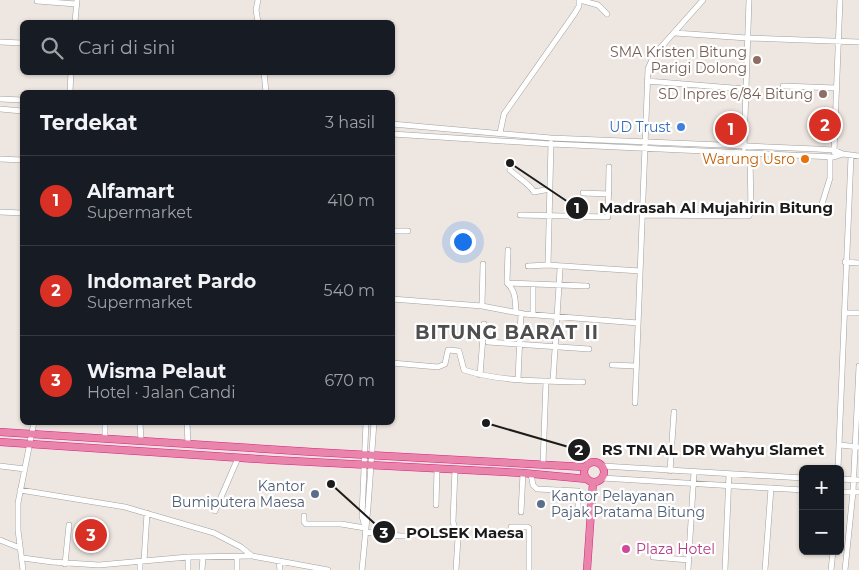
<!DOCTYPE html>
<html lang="id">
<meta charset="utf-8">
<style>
:root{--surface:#171b24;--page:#20242c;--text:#f1f3f6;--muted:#9ea1a6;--line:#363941;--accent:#d93025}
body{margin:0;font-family:Montserrat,sans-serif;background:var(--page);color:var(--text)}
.controls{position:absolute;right:15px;bottom:15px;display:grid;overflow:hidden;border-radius:8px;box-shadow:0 1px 4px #0004}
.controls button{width:45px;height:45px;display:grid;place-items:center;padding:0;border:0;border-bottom:1px solid var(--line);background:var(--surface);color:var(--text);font:25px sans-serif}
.you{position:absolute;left:462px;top:241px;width:18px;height:18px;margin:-12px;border:4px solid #fff;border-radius:50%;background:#1a73e8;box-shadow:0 0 0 8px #1a73e833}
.badge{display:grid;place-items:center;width:32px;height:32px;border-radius:50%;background:var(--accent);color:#fff;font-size:16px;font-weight:700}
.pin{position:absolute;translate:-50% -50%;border:2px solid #fff;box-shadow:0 1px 5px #0006}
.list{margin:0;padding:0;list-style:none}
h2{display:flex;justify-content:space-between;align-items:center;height:65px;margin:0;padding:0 20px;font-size:21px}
h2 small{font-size:16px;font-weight:400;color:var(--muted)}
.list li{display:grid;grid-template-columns:32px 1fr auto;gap:15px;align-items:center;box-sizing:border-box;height:90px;padding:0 20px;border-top:1px solid var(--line)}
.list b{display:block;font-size:19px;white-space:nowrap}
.list p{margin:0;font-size:16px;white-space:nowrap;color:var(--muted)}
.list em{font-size:16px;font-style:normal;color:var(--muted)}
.icon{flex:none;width:28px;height:28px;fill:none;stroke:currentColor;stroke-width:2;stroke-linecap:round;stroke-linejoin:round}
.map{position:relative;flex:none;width:859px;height:570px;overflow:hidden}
.search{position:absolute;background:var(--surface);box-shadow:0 1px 4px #0004;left:20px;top:20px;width:375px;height:55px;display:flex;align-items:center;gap:12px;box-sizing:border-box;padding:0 18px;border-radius:8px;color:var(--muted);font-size:19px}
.panel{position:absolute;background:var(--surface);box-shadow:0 1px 4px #0004;left:20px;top:90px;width:375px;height:335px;border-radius:8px}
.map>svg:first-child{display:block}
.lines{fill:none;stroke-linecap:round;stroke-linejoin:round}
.minor-casing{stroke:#a0a0a0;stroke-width:6}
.highway-casing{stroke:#dd1d85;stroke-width:8}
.minor{stroke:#fff;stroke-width:5}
.highway{stroke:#e985ab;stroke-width:7}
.education-dot{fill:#8d6e63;stroke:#fff;stroke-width:2}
.shop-dot{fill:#3f7fe0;stroke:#fff;stroke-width:2}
.food-dot{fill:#e8710a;stroke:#fff;stroke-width:2}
.service-dot{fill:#5c6f8a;stroke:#fff;stroke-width:2}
.hotel-dot{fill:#d1479c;stroke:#fff;stroke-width:2}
.labels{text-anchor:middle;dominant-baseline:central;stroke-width:4.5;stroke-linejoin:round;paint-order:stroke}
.education-label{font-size:14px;fill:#785e54;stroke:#fff;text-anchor:end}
.shop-label{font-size:14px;fill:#366cbe;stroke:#fff;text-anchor:end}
.food-label{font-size:14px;fill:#c56008;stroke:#fff;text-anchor:end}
.service-label{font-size:14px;fill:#4e5e75;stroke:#fff;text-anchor:end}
.hotel-label{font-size:14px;fill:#b23c85;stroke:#fff;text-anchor:start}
.district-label{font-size:19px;font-weight:bold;letter-spacing:1px;fill:#4f4f4f;stroke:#fff}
.leader{fill:none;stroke:#1c1c1c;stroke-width:2}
.callout-dot{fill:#1c1c1c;stroke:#fff;stroke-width:2}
.mark-label{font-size:15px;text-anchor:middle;font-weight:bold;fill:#fff}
.callout-label{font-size:15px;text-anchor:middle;font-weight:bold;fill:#1c1c1c;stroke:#fff;stroke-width:4.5;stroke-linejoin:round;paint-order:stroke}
</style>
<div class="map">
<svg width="859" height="570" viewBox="0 0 859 570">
<rect width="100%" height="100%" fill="#eee7e1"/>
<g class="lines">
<defs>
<path id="minor" d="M580,0l18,5 9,9
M37,1l39,3
M75,22l2,-22
M258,22l-2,-12 2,-10
M675,33l72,5 112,4
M0,42l22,1
M264,72l2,20
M647,81l98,8
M783,86l53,2
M70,92l1,-20
M0,99l22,1
M0,109l22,2
M392,124l159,14 265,11 18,1 9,4 16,2
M500,133l4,-19 71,-101 4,-7v-6
M392,134l159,10 283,13 9,-3
M551,143l-3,122 92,6
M744,148l5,-148
M834,152l6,-152
M0,159l22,1
M510,170c7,7 20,14 24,22l16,-3
M583,193l26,1
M822,204l8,-26v-21
M0,212l22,1
M520,215l88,2 1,-50
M642,215l107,1 2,-4 -1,-58
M392,231h16
M508,250l-1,33c9,8 8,17 9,28
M845,262l14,1
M528,266l20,-1
M507,283l80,3
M392,299l90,7 42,8 114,9
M482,306l1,-42
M845,313h14
M533,314v-30
M488,342l101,7
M392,363l46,4 7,-3 3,-14 11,1 5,19c37,12 79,11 119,12
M612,365l24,1
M480,375l4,-51
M518,379l3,-66
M553,381l7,-112
M635,403l13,-334 6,-14 49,-55
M140,422l1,19
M187,422l1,22
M105,439v-17
M840,445l19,2
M543,464l3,-83
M0,466l25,3
M603,466l200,12
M455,469l-2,53 5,16 -2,32
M838,469l13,-313
M670,471l4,-59
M531,474l2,11 4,4 41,2v18
M602,478l201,12
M840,479l19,1
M20,490l105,17 89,26 27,14 11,9 76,14
M840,492h19
M436,505l1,-36
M215,511l23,-53
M521,512l2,-39
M304,516v6l2,2h35l24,4
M365,527l-3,-11 4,-94
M511,527h16l2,1v42
M365,532l36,4h5l10,-4 13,2
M0,540l20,8
M653,557l36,3
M23,558l29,4 47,3 89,-8 63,-1
M144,561l3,-48
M279,561l1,9
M65,564l4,-39
M23,570l-5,-40v-27l16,-81
M140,570v-8
M188,570v-13
M202,570l1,-13
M237,570v-13
M362,570l6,-63 6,-85
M688,570l6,-98
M725,570l4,-96
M765,570l6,-82
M831,570l2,-19
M845,570l8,-78 6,-126"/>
<path id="highway" d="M0,432l313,20 272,15
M0,442l273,18 250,13 64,6
M584 472a10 10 0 1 1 20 0a10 10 0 1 1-20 0Z
M587,570l6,-88"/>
</defs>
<!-- minor casing -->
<use href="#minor" class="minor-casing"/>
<!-- highway casing -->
<use href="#highway" class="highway-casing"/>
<!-- minor -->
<use href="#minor" class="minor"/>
<!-- highway -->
<use href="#highway" class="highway"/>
</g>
<!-- markers -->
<g class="education-dot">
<circle cx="757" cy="60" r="5"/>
<circle cx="823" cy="94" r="5"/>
</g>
<circle class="shop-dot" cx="681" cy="127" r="5"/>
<circle class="food-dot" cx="805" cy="159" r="5"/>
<g class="service-dot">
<circle cx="315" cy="494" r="5"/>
<circle cx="541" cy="504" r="5"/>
</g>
<circle class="hotel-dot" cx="626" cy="549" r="5"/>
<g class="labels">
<!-- education labels -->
<g class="education-label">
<text x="747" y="52">SMA Kristen Bitung<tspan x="747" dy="16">Parigi Dolong</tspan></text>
<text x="813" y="94">SD Inpres 6/84 Bitung</text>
</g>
<!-- shop labels -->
<g class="shop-label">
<text x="671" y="127">UD Trust</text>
</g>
<!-- food labels -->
<g class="food-label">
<text x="795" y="159">Warung Usro</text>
</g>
<!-- service labels -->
<g class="service-label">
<text x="305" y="486">Kantor<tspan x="305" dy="16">Bumiputera Maesa</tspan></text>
<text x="551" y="496" text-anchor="start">Kantor Pelayanan<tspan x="551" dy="16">Pajak Pratama Bitung</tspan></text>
</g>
<!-- hotel labels -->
<g class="hotel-label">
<text x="636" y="549">Plaza Hotel</text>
</g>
<!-- district labels -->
<g class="district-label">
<text x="507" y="332">BITUNG BARAT II</text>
</g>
</g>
<!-- callouts -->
<path class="leader" d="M510 163L577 208M486 423L579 450M331 484L384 532"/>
<g class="callout-dot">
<circle cx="510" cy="163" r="5"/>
<circle cx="486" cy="423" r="5"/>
<circle cx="331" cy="484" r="5"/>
<circle cx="577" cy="208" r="12"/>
<circle cx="579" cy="450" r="12"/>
<circle cx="384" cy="532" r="12"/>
</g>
<g class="mark-label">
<text x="577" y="213">1</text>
<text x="579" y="455">2</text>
<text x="384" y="538">3</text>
</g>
<g class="callout-label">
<text x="716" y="213">Madrasah Al Mujahirin Bitung</text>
<text x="713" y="455">RS TNI AL DR Wahyu Slamet</text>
<text x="465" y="538">POLSEK Maesa</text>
</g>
</svg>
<div class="controls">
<button>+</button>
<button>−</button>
</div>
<div class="you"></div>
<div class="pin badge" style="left:731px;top:129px">1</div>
<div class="pin badge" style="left:825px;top:125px">2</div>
<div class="pin badge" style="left:91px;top:535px">3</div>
<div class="search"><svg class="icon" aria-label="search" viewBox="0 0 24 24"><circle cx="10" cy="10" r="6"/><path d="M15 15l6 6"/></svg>Cari di sini</div>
<section class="panel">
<h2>Terdekat<small>3 hasil</small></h2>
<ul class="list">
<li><span class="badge">1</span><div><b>Alfamart</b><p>Supermarket</p></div><em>410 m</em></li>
<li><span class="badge">2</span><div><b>Indomaret Pardo</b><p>Supermarket</p></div><em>540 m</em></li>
<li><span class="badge">3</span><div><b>Wisma Pelaut</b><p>Hotel · Jalan Candi</p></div><em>670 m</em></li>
</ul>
</section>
</div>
